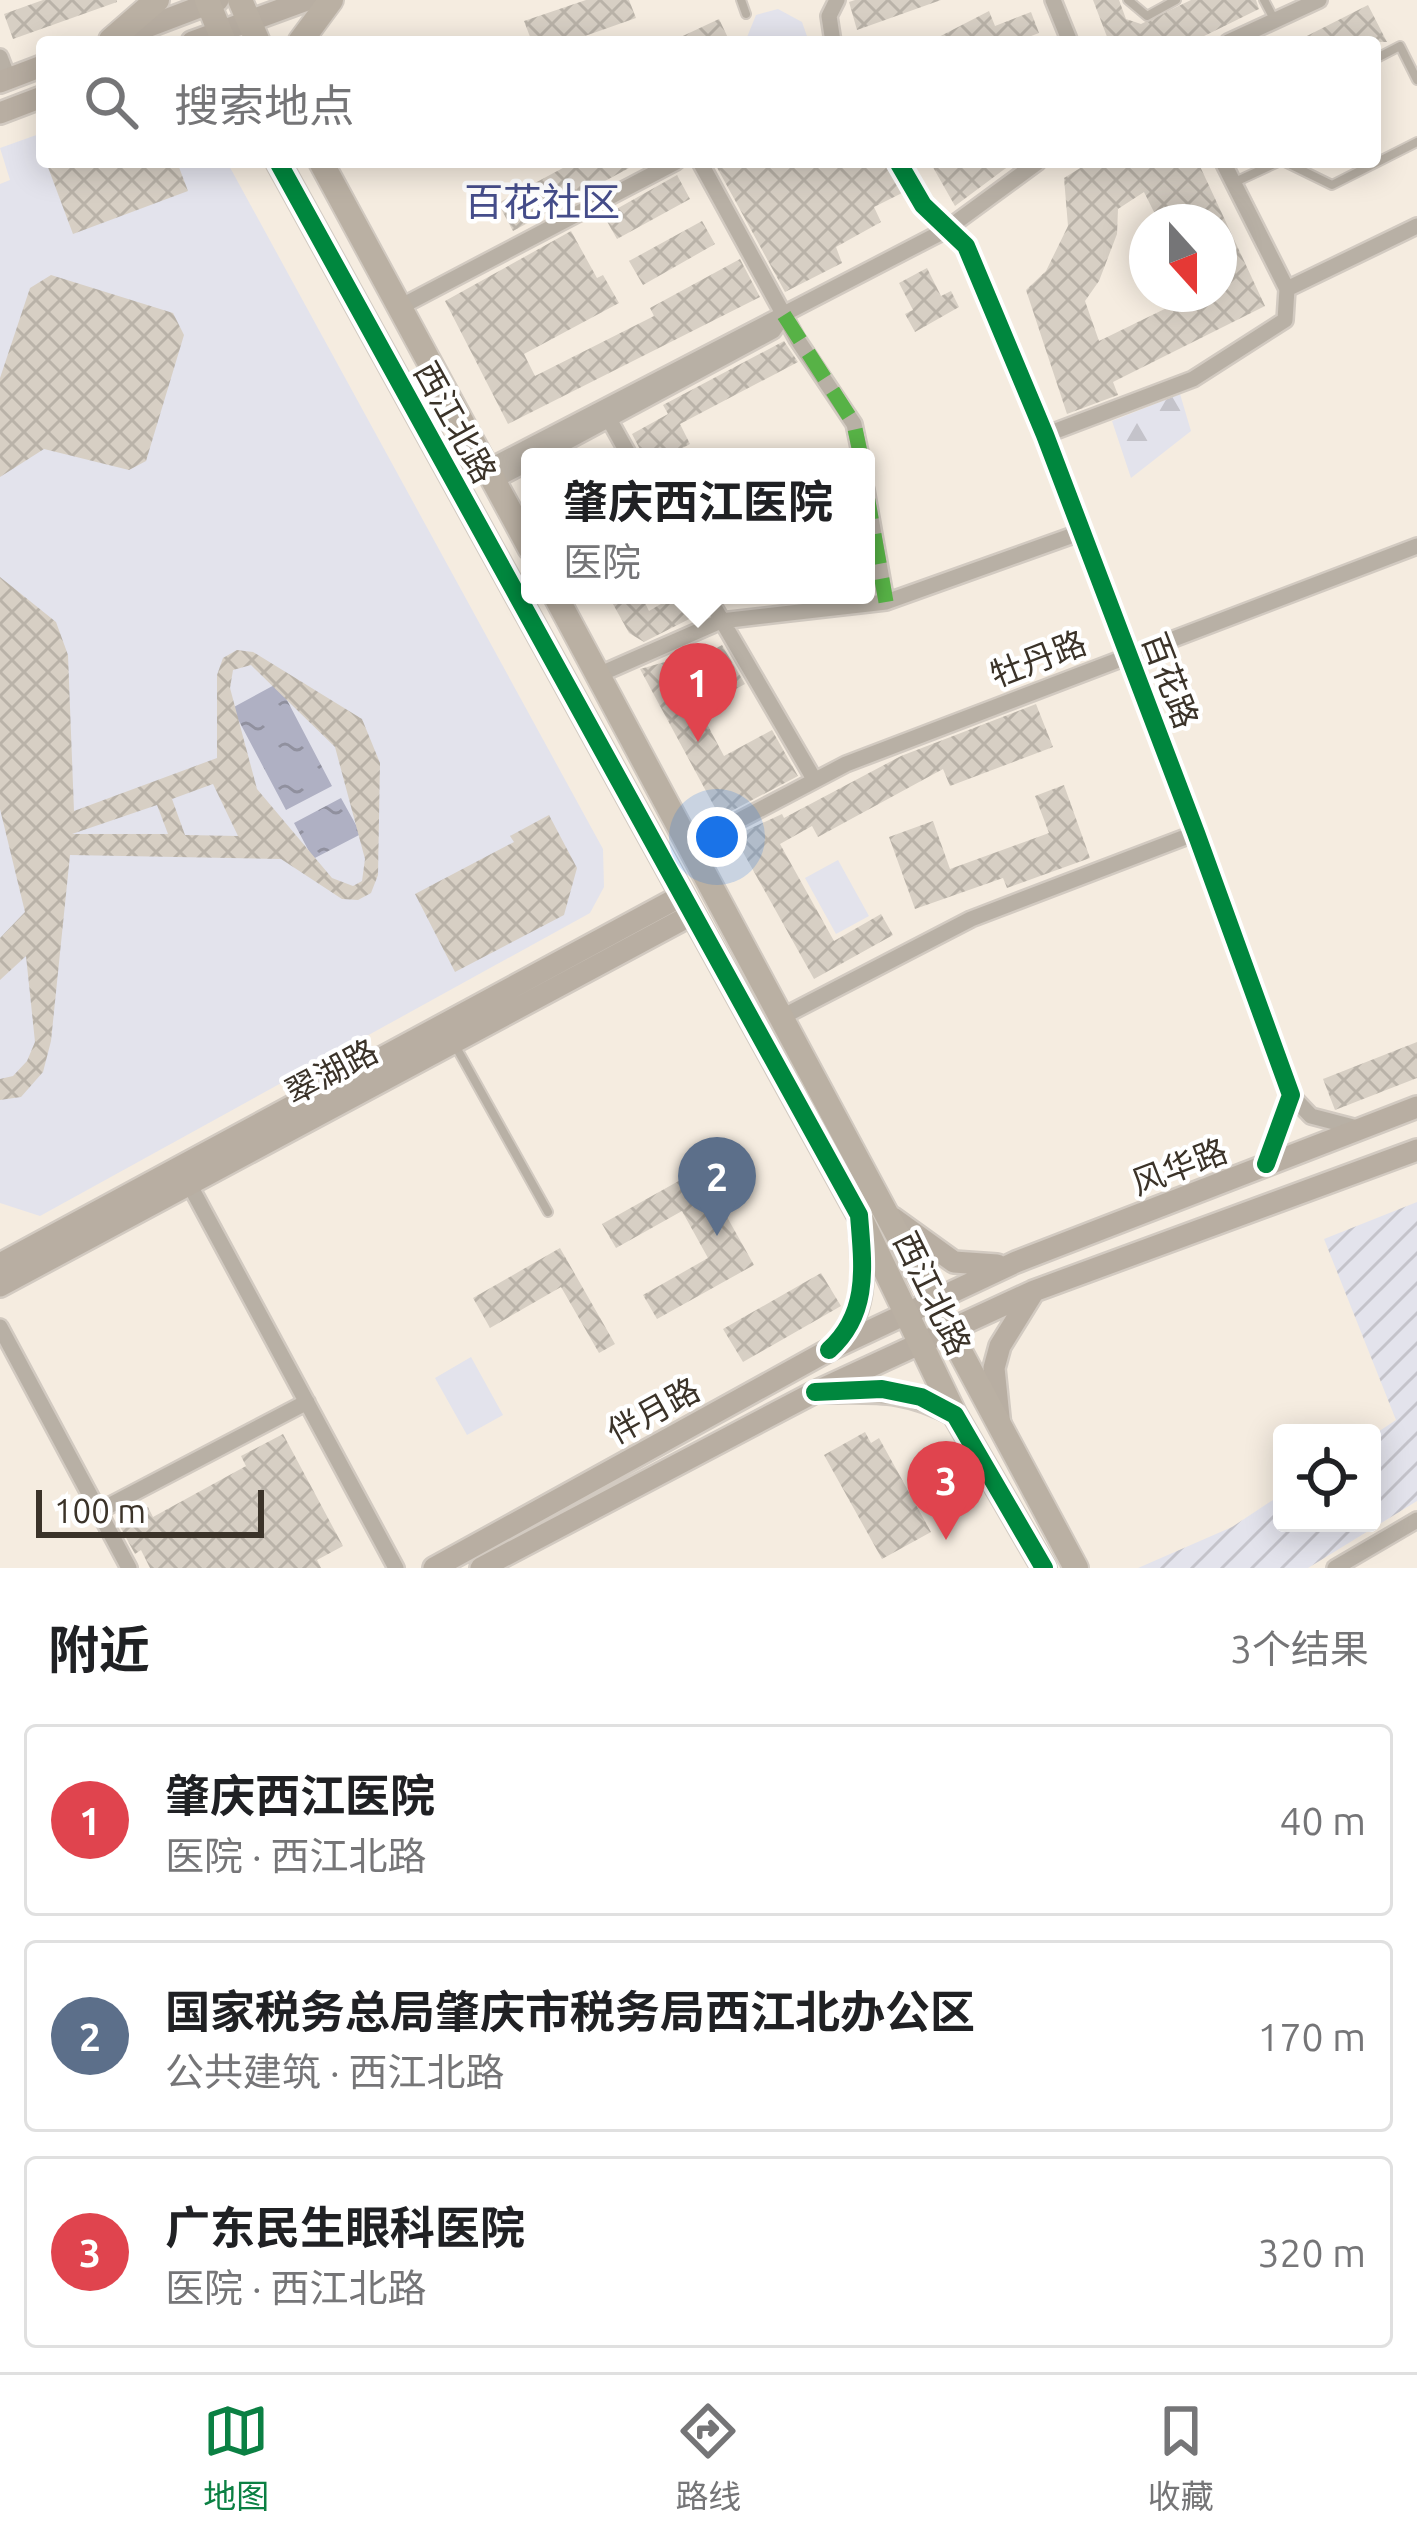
<!DOCTYPE html>
<html lang="zh">
<meta charset="utf-8">
<style>
:root{--surface:#fff;--page:#f6f6f6;--text:#202124;--muted:#757577;--line:#e0e0e0;--accent:#0b8043}
body{margin:0;font-family:Ubuntu,"Noto Sans SC",sans-serif;background:var(--page);color:var(--text)}
.controls{position:absolute;right:36px;bottom:36px;display:grid;overflow:hidden;border-radius:12px;box-shadow:0 6px 30px #0003}
.controls button{width:108px;height:108px;display:grid;place-items:center;padding:0;border:0;border-bottom:3px solid var(--line);background:var(--surface);color:var(--text);font:60px sans-serif}
.compass{position:absolute;left:1129px;top:204px;width:108px;height:108px;border-radius:50%;background:var(--surface);box-shadow:0 6px 30px #0003;rotate:159deg}
.scale{position:absolute;left:36px;bottom:30px;width:228px;box-sizing:border-box;padding-left:12px;border:6px solid #3b3329;border-top:0;font-size:33px;line-height:42px;white-space:nowrap;color:#3b3329;-webkit-text-stroke:9px #fff;paint-order:stroke}
.you{position:absolute;left:717px;top:837px;width:42px;height:42px;margin:-30px;border:9px solid #fff;border-radius:50%;background:#1a73e8;box-shadow:0 0 0 18px #1a73e833}
.badge{display:grid;place-items:center;width:78px;height:78px;border-radius:50%;background:var(--accent);color:#fff;font-size:39px;font-weight:700}
.pin{position:absolute;translate:-50% -99px;filter:drop-shadow(0 3px 6px #0008)}
.pin::after{content:'';position:absolute;top:63px;width:42px;height:36px;background:inherit;clip-path:polygon(0 0,100% 0,50% 100%)}
.popup{position:absolute;left:521px;top:448px;width:354px;height:156px;box-sizing:border-box;display:grid;place-content:center;border-radius:12px;background:var(--surface);filter:drop-shadow(0 3px 9px #0005);font-size:39px;white-space:nowrap;color:var(--muted)}
.popup b{font-size:45px;color:var(--text)}
.popup::after{content:'';position:absolute;left:50%;top:100%;margin-left:-24px;border:24px solid transparent;border-top-color:var(--surface)}
.list{margin:0;padding:0;list-style:none}
h2{display:flex;justify-content:space-between;align-items:center;height:156px;margin:0;padding:0 48px;font-size:51px}
h2 small{font-size:39px;font-weight:400;color:var(--muted)}
.list li{display:grid;grid-template-columns:78px 1fr auto;gap:36px;align-items:center;box-sizing:border-box;height:192px;margin:0 24px 24px;padding:0 24px;border:3px solid var(--line);border-radius:12px}
.list b{display:block;font-size:45px;white-space:nowrap}
.list p{margin:0;font-size:39px;white-space:nowrap;color:var(--muted)}
.list em{font-size:39px;font-style:normal;color:var(--muted)}
.icon{flex:none;width:66px;height:66px;fill:none;stroke:currentColor;stroke-width:2;stroke-linecap:round;stroke-linejoin:round}
.map{position:relative;flex:none;width:1417px;height:1568px;overflow:hidden}
.search{position:absolute;background:var(--surface);box-shadow:0 6px 30px #0003;left:36px;right:36px;top:36px;height:132px;display:flex;align-items:center;gap:30px;box-sizing:border-box;padding:0 42px;border-radius:12px;color:var(--muted);font-size:45px}
.sheet{height:804px;background:var(--surface)}
nav{display:flex;justify-content:space-around;align-items:center;box-sizing:border-box;height:168px;border-top:3px solid var(--line);background:var(--surface);font-size:33px;color:var(--muted)}
nav a{display:grid;justify-items:center;gap:6px}
nav .on{color:var(--accent)}
.map>svg:first-child{display:block}
.green{fill:#e3e3ec}
.forest{fill:url(#forest-firs)}
.garden{fill:url(#garden-furrows)}
.water{fill:url(#water-ripples)}
.building{fill:url(#building-cross-hatch);fill-rule:evenodd}
.lines{fill:none;stroke-linecap:round;stroke-linejoin:round}
.lane-casing{stroke:#d2cac1;stroke-width:12}
.street-casing{stroke:#d2cac1;stroke-width:20}
.secondary-casing{stroke:#d2cac1;stroke-width:26}
.primary-casing{stroke:#d2cac1;stroke-width:28}
.lane{stroke:#b8b0a5;stroke-width:8}
.street{stroke:#b8b0a5;stroke-width:15}
.secondary{stroke:#b8aea2;stroke-width:21}
.primary{stroke:#bab0a3;stroke-width:24}
.quiet{stroke:#57b246;stroke-width:15;stroke-dasharray:30 15;stroke-linecap:butt}
.cycleway-casing{stroke:#fff;stroke-width:26}
.cycleway{stroke:#00873e;stroke-width:18}
.labels{text-anchor:middle;dominant-baseline:central;stroke-width:9;stroke-linejoin:round;paint-order:stroke}
.street-label{font-size:33px;fill:#3b3329;stroke:#fff}
.quarter-label{font-size:39px;fill:#454d8a;stroke:#fff}
</style>
<div class="map">
<svg width="1417" height="1568" viewBox="0 0 1417 1568">
<defs>
<pattern id="forest-firs" width="22" height="20" patternUnits="userSpaceOnUse" patternTransform="scale(3)"><rect width="22" height="20" fill="#e3e3ec"/><path d="M5 1l3.5 6h-7zM16 11l3.5 6h-7z" fill="#c4c3ca"/></pattern>
<pattern id="garden-furrows" width="10" height="10" patternUnits="userSpaceOnUse" patternTransform="scale(3)"><rect width="10" height="10" fill="#e3e3ec"/><path d="M-1 1l2-2M0 10L10 0M9 11l2-2" fill="none" stroke="#c4c3ca"/></pattern>
<pattern id="water-ripples" width="26" height="14" patternUnits="userSpaceOnUse" patternTransform="scale(3)"><rect width="26" height="14" fill="#afb0c3"/><path d="M2 4q2-2 4 0t4 0M15 11q2-2 4 0t4 0" fill="none" stroke="#90909e"/></pattern>
<pattern id="building-cross-hatch" width="8" height="8" patternUnits="userSpaceOnUse" patternTransform="scale(3)"><rect width="8" height="8" fill="#d7cfc4"/><path d="M0 0l8 8M0 8l8-8" fill="none" stroke="#b9b2a8"/></pattern>
</defs>
<rect width="100%" height="100%" fill="#f5ece0"/>
<!-- green -->
<path class="green" d="M778,9l24,13 7,20h-64l11,-27z
M42,133v29h185l376,687 1,38 -14,26 -550,303 -40,-13v-1019l10,-4 -10,-32z
M838,860l31,56 -33,18 -31,-56z
M471,1357l32,58 -36,20 -32,-57z"/>
<!-- forest -->
<path class="forest" d="M1180,394l11,37 -60,47 -19,-57z"/>
<!-- garden -->
<path class="garden" d="M1417,1202v299l-109,67h-170l94,-41 50,-33v29h90v-87l24,-16 -72,-181z"/>
<!-- water -->
<path class="water" d="M278,683l54,103 -46,24 -54,-102z
M341,798l20,36 -48,25 -19,-36z"/>
<!-- building -->
<path class="building" d="M43,0h74v2l-104,37 -9,-25z
M586,0h43l7,18 -68,24h-36l-8,-21z
M941,0l-84,30 -8,-28 6,-2z
M1093,0h26l7,19 15,5 50,-24h65l3,9 -67,33h-83z
M1368,5l19,37h-92z
M989,11l6,15 36,-14 8,21 -24,9h-13l-3,-6 -16,6h-54z
M719,19l11,23h-60z
M46,162h131l11,29 -115,43z
M574,162h66l-127,69 -15,-28z
M714,162h172l16,31 -28,14 7,15 -45,25 6,16 -57,29z
M930,162h84l-59,44z
M1090,162h108l67,144 -152,76 5,13 -51,19 -41,-124 20,-19 22,-45 -4,-48zM1144,192l15,30h60v72h-34l-2,6 -84,41 -14,-40 14,-20 18,-47 1,-25z
M677,175l13,24 -73,40 -13,-23z
M702,221l13,23 -72,41 -14,-24z
M571,231l26,47 6,-3 16,28 -95,51 11,22 119,-60 -4,-8 90,-49 20,38 -252,127 -63,-123z
M927,268l14,28 10,-5 8,16 -44,25 -10,-18 8,-4 -14,-27z
M51,275l122,38 11,22 -38,126 -17,9 -85,-21 -44,28v-99l30,-90z
M784,341l14,21 -118,62 10,20 -25,13h-21l-12,-23 36,-20 -5,-9z
M0,577l56,45 12,33 6,156 143,-53v-83l6,-17 14,-8 16,2 109,67 18,44 -2,112 -7,18 -13,7 -16,-1 -61,-40 -211,-4 -19,186 -8,31 -22,25 -21,3v-21l13,-3 14,-15 8,-19 -9,-86 -26,24v-42l25,-26 -25,-103zM251,665l84,82 30,112 -3,22 -9,5 -21,-8 -75,-89 -27,-101 3,-18zM213,784l25,52 -53,-1 -13,-36zM157,805l11,29h-96z
M608,595h33l8,16 27,-16h19l8,17 -59,30 -15,-9z
M722,645l23,39 -46,25 25,47 48,-26 26,46 -78,41 -80,-148 32,-9 5,9z
M1036,704l17,43 -103,39 -7,-17 -125,68 -6,-11 -32,18 54,97 47,-27 12,21 -79,44 -80,-143 48,-22 2,4 117,-62z
M1064,785l26,73 -83,30 -4,-10 -88,31 -26,-72 44,-16 17,48 99,-36 -14,-37z
M549,815l28,53 -13,47 -109,57 -40,-78 99,-52 -4,-6z
M1417,1042v36l-82,32 -12,-31z
M700,1169l54,96 -97,54 -14,-24 65,-37 -26,-47 -66,37 -14,-24z
M560,1248l55,96 -16,9 -38,-66 -71,41 -17,-30z
M821,1273l20,33 -98,56 -20,-33z
M865,1432l6,11 8,-5 52,94 -49,27 -58,-104z
M283,1434l60,112 -26,14 4,8h-171l-9,-18 -6,4 -17,-31 30,-16 5,10 93,-51 -5,-10z"/>
<g class="lines">
<defs>
<path id="lane" d="M741,0l5,14
M1128,0l19,16 29,-16
M1264,0l10,19
M1375,59l25,-13 17,34
M1285,162l47,23 85,-43
M1235,182l43,-20
M456,1047l92,165"/>
<path id="street" d="M1053,0l17,42
M833,42l-4,-26 8,-16
M1228,42l91,-42
M0,57l8,21
M700,162l97,177 57,85 7,33
M898,162l25,43 43,41 79,189 151,398 95,262 -25,69
M1287,289l130,-63
M400,307l276,-145
M605,412l25,45
M1045,435l148,-56 92,-59 2,-31 -64,-127
M539,457l234,-126 11,-16
M487,468l457,-237 94,-69
M494,481l36,-19
M866,490l20,112
M707,595l107,184
M598,675l123,-54 165,-19 196,-70
M690,846l156,-82 571,-218
M782,1017l189,-98 225,-86
M1291,1095l20,21 50,13
M187,1180l209,388
M0,1327l129,241
M99,1511l208,-109
M1335,1568l82,-48"/>
<path id="secondary" d="M118,38l100,-38
M192,42l115,-42
M0,82l42,-16
M0,113l42,-16
M893,1218l61,44 43,3
M0,1264l683,-369
M0,1286l693,-372
M834,1346c35,-32 29,-79 26,-122
M821,1392c56,0 83,-4 134,23
M1000,1427l-6,-59 6,-22 34,-55
M434,1568l395,-218 187,-88 401,-155
M481,1568l334,-176 219,-101 383,-141"/>
<path id="primary" d="M207,0l17,42
M240,0l18,42
M111,40l46,-40
M300,42l31,-42
M278,162l581,1053 96,200 89,153
M321,162l209,386
M555,595l521,973"/>
</defs>
<!-- lane casing -->
<use href="#lane" class="lane-casing"/>
<!-- street casing -->
<use href="#street" class="street-casing"/>
<!-- secondary casing -->
<use href="#secondary" class="secondary-casing"/>
<!-- primary casing -->
<use href="#primary" class="primary-casing"/>
<!-- lane -->
<use href="#lane" class="lane"/>
<!-- street -->
<use href="#street" class="street"/>
<!-- secondary -->
<use href="#secondary" class="secondary"/>
<!-- primary -->
<use href="#primary" class="primary"/>
<!-- quiet -->
<path class="quiet" d="M784,315l70,109 7,33
M866,490l20,112"/>
<defs>
<path id="cycleway" d="M278,162l581,1053c4,51 11,98 -30,135
M898,162l25,43 43,41 79,189 151,398 95,262 -25,69
M815,1392l67,-3 39,8 34,18 89,153"/>
</defs>
<!-- cycleway casing -->
<use href="#cycleway" class="cycleway-casing"/>
<!-- cycleway -->
<use href="#cycleway" class="cycleway"/>
</g>
<g class="labels">
<!-- street labels -->
<g class="street-label">
<text transform="translate(456 422) rotate(61)">西江北路</text>
<text transform="translate(1038 658) rotate(-21)">牡丹路</text>
<text transform="translate(1171 680) rotate(69)">百花路</text>
<text transform="translate(331 1071) rotate(-28)">翠湖路</text>
<text transform="translate(1179 1166) rotate(-21)">风华路</text>
<text transform="translate(933 1293) rotate(64)">西江北路</text>
<text transform="translate(653 1410) rotate(-29)">伴月路</text>
</g>
<!-- quarter labels -->
<g class="quarter-label">
<text x="542" y="201">百花社区</text>
</g>
</g>
</svg>
<div class="controls">
<button><svg class="icon" aria-label="locate" viewBox="0 0 24 24"><circle cx="12" cy="12" r="6"/><path d="M12 2v4M12 18v4M2 12h4M18 12h4"/></svg></button>
</div>
<svg class="compass" viewBox="-18 -18 36 36"><path d="M0-13l5 13h-10z" fill="#e53935"/><path d="M0 13l5-13h-10z" fill="#757577"/></svg>
<div class="scale">100 m</div>
<div class="you"></div>
<div class="pin badge" style="left:698px;top:742px;background:#e0444e">1</div>
<div class="popup"><b>肇庆西江医院</b>医院</div>
<div class="pin badge" style="left:717px;top:1236px;background:#5c6f8a">2</div>
<div class="pin badge" style="left:946px;top:1540px;background:#e0444e">3</div>
<div class="search"><svg class="icon" aria-label="search" viewBox="0 0 24 24"><circle cx="10" cy="10" r="6"/><path d="M15 15l6 6"/></svg>搜索地点</div>
</div>
<section class="sheet">
<h2>附近<small>3个结果</small></h2>
<ul class="list">
<li><span class="badge" style="background:#e0444e">1</span><div><b>肇庆西江医院</b><p>医院 · 西江北路</p></div><em>40 m</em></li>
<li><span class="badge" style="background:#5c6f8a">2</span><div><b>国家税务总局肇庆市税务局西江北办公区</b><p>公共建筑 · 西江北路</p></div><em>170 m</em></li>
<li><span class="badge" style="background:#e0444e">3</span><div><b>广东民生眼科医院</b><p>医院 · 西江北路</p></div><em>320 m</em></li>
</ul>
</section>
<nav>
<a class="on"><svg class="icon" aria-label="map" viewBox="0 0 24 24"><path d="M3 6l6-2 6 2 6-2v14l-6 2-6-2-6 2zM9 4v14M15 6v14"/></svg>地图</a>
<a><svg class="icon" aria-label="directions" viewBox="0 0 24 24"><path d="M12 3l9 9-9 9-9-9zM9 14v-3h6M13 9l2 2-2 2"/></svg>路线</a>
<a><svg class="icon" aria-label="saved" viewBox="0 0 24 24"><path d="M7 4h10v16l-5-4-5 4z"/></svg>收藏</a>
</nav>
